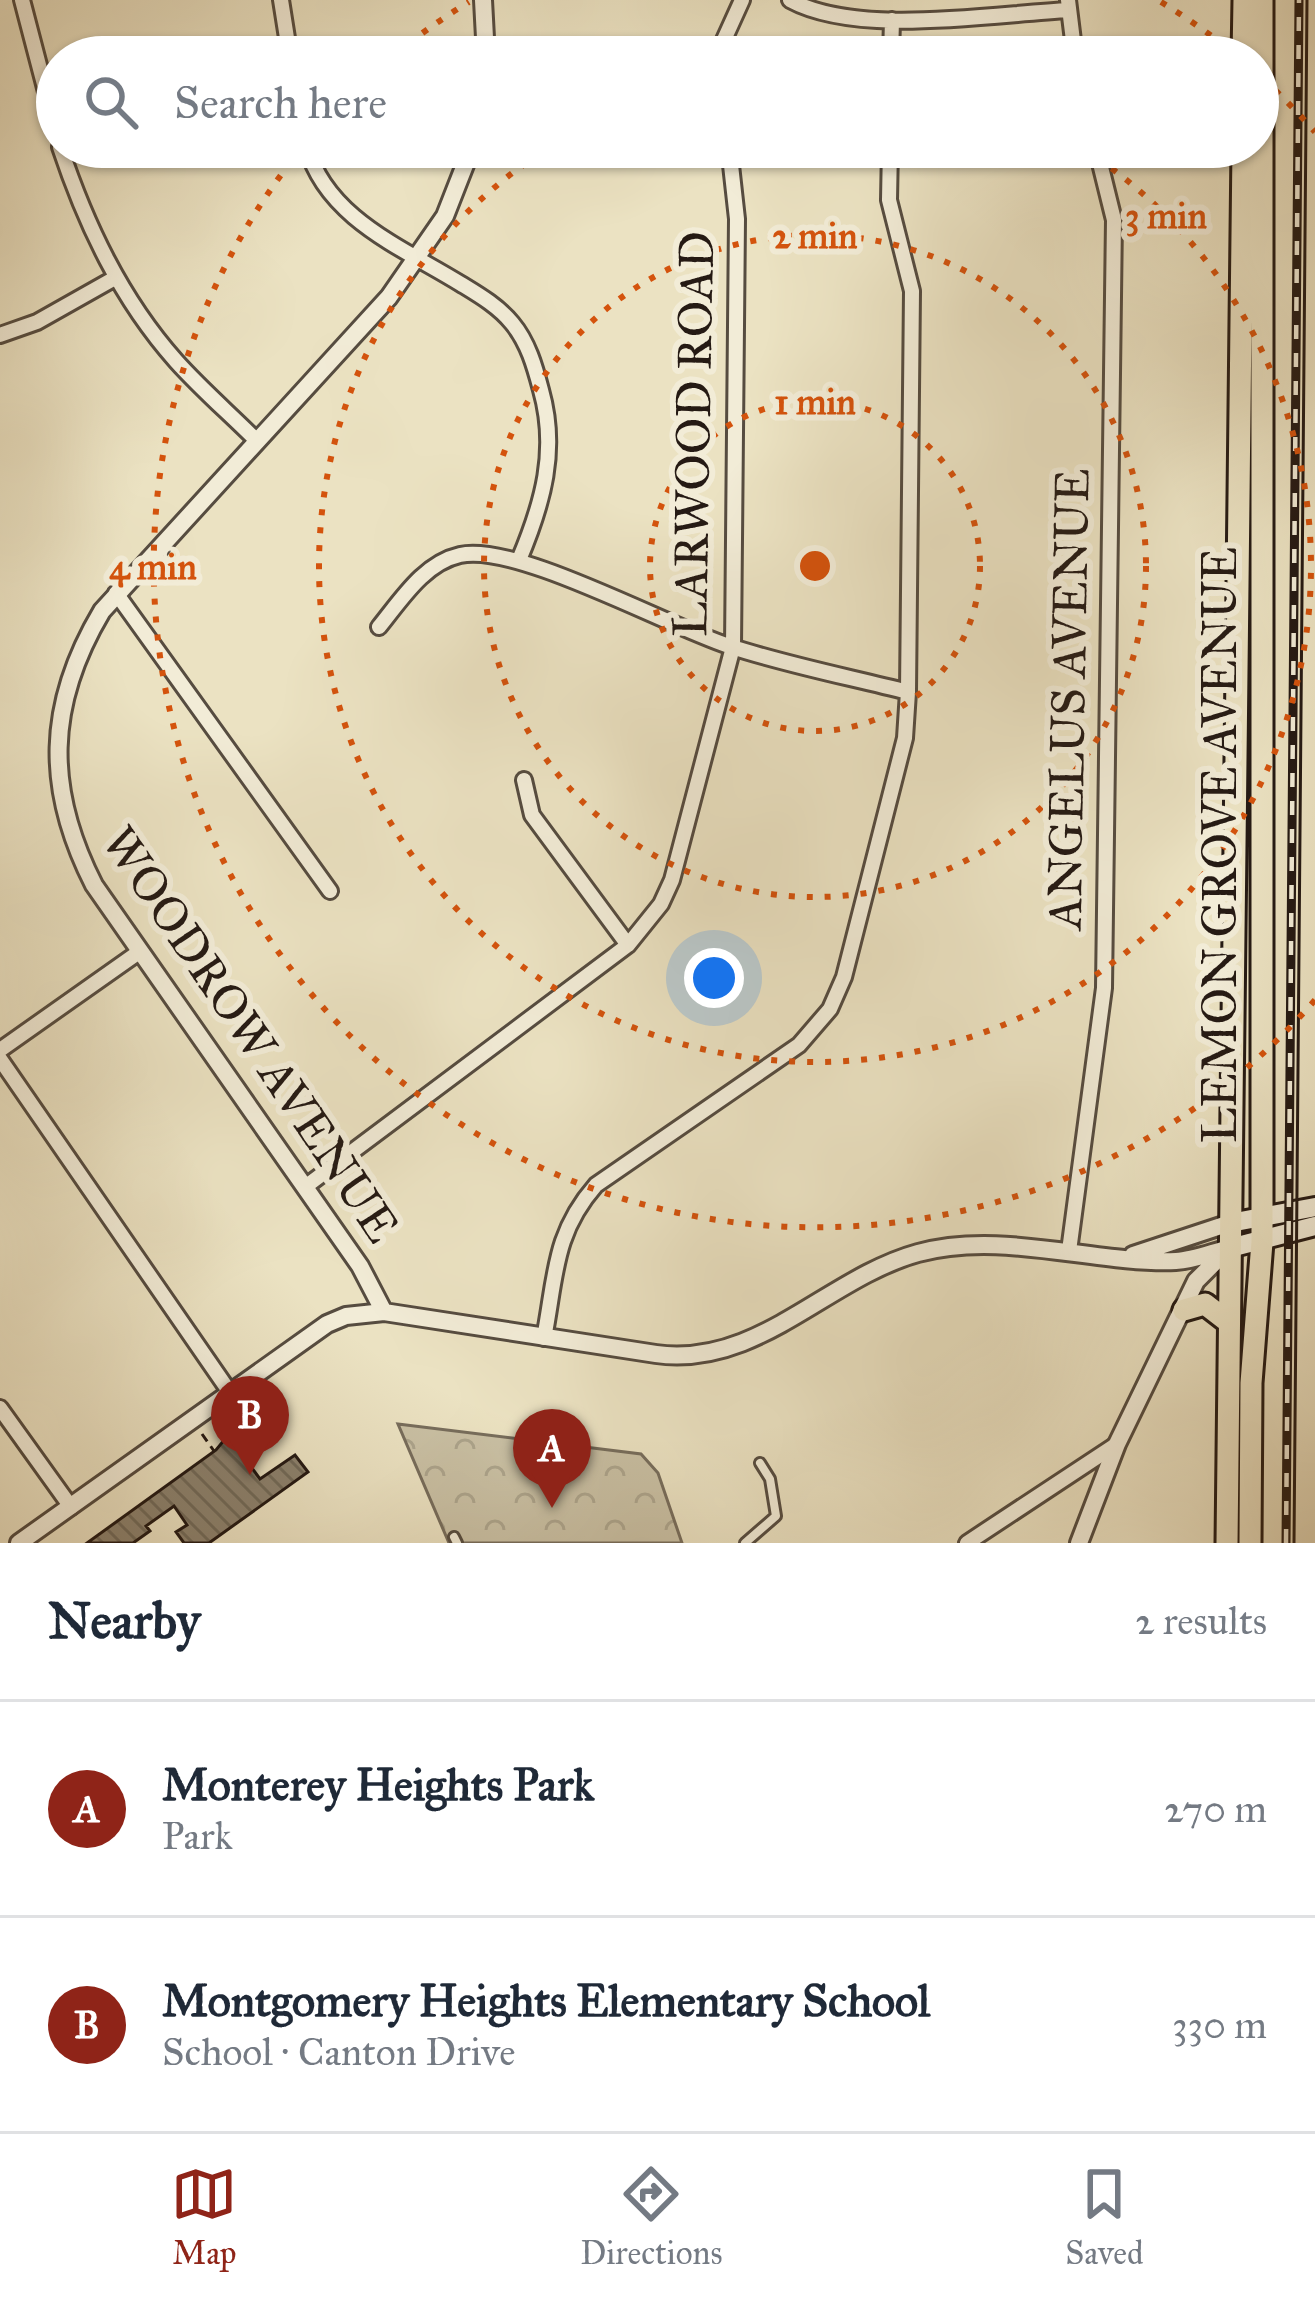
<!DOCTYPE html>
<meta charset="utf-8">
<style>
:root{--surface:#fff;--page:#f2f2f3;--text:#1f2937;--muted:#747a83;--line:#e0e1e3;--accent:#8f2418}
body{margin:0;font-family:"IM FELL Great Primer",serif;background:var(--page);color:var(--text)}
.you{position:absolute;left:714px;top:978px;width:42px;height:42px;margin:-30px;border:9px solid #fff;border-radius:50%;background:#1a73e8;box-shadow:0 0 0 18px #1a73e833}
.badge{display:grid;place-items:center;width:78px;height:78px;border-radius:50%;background:var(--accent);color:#fff;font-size:39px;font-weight:700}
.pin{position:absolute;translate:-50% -99px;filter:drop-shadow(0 3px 6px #0008)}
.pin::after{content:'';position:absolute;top:63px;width:42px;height:36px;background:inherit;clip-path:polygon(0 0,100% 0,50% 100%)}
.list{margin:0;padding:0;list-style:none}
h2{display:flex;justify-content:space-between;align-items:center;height:156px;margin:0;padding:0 48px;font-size:51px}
h2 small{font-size:39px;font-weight:400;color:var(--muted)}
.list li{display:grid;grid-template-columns:78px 1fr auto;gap:36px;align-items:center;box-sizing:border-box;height:216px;padding:0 48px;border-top:3px solid var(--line)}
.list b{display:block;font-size:45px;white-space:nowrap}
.list p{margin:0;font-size:39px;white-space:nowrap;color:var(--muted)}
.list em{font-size:39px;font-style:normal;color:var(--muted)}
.icon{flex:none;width:66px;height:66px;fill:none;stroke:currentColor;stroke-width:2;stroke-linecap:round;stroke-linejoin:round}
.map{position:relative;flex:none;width:1315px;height:1543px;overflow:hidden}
.search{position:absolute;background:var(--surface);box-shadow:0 3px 9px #0004;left:36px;right:36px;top:36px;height:132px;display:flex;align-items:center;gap:30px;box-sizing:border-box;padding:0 42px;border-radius:66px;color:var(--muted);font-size:45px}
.sheet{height:588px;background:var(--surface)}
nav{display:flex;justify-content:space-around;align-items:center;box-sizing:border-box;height:168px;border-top:3px solid var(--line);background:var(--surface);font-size:33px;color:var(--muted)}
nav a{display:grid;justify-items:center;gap:6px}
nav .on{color:var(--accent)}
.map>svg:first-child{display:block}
.park{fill:url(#park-crowns);stroke:#776d5c;stroke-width:3}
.building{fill:url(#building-back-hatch);stroke:#251a14;stroke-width:3}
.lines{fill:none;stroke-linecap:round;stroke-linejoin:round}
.service-casing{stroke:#564c40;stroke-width:14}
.minor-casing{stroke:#564c40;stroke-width:20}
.tertiary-casing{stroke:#564c40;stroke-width:22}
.secondary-casing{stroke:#251a14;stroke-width:24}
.primary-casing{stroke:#251a14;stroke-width:27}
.path{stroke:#251a14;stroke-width:3;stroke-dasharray:9 6;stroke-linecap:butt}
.service{stroke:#f2ecd7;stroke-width:8}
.minor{stroke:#f2ecd7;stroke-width:14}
.tertiary{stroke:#f2ecd7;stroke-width:16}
.secondary{stroke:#f2ecd7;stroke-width:18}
.primary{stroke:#ebe2c2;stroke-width:21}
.tram{stroke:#251a14;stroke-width:3}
.rail-casing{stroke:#251a14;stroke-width:9}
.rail{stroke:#f2ecd7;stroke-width:4.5;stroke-dasharray:14;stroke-linecap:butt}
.ring{fill:none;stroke:#d4530d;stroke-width:6;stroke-dasharray:6 12}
.labels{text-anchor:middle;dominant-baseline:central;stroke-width:12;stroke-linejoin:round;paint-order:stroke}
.street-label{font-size:48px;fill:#251a14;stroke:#f2ecd7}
.centre{fill:#d4530d;stroke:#f2ecd7;stroke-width:6}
.ring-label{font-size:36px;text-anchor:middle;font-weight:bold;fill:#d4530d;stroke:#f2ecd7;stroke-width:12;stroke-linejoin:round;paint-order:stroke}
</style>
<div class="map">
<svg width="1315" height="1543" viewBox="0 0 1315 1543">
<defs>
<pattern id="park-crowns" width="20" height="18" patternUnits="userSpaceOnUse" patternTransform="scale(3)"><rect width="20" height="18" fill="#c9c0a4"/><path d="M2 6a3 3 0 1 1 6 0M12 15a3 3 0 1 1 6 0" fill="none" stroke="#aca48c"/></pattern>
<pattern id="building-back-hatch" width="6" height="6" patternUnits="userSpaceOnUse" patternTransform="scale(3)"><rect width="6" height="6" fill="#8c826e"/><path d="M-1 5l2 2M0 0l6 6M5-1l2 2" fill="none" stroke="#726a59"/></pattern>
</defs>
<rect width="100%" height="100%" fill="#ebe2c2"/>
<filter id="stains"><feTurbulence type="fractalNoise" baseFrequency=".00167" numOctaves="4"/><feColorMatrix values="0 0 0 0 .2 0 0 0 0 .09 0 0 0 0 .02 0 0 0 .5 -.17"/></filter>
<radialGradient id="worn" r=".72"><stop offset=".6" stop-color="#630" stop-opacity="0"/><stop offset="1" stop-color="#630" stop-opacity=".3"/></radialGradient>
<!-- park -->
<path class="park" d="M398,1424l243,30 17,19 24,70h-233z"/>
<!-- building -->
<path class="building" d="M245,1415l18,12 -20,29 17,23 35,-24 13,17 -99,71h-25l-8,-11 11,-7 -13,-19 -28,20 4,5 -17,12h-46l129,-93z"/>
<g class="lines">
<defs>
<path id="service" d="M454,1537l3,6
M745,1543l31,-27 -6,-37 -10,-16"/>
<path id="minor" d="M22,0l35,134
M281,0l9,57
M790,0c68,37 201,14 279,10
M1068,0l7,57
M721,57l2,-15 19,-42
M891,57l1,-37
M60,147c26,78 61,152 116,214 25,28 54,53 80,79
M307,147c19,71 96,101 154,137 18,11 37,22 51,39 16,19 23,44 29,67 17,60 2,113 -22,170
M0,335l37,-13 78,-44
M116,593l214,298
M379,627c22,-27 45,-64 81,-72 55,-13 207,71 269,91 58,19 120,31 179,46
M524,780l8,35 96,130
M0,1050l139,-98
M0,1059l229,332
M305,1187l323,-242 33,-41 11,-24 61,-233 4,-428 -8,-72
M1069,1251l35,-263 10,-768 -18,-73
M544,1338c12,-61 9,-104 52,-153l203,-140 31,-36 14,-32 61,-239 3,-46 4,-401 -23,-91 1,-53
M0,1408l71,99
M967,1543l150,-99"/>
<path id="tertiary" d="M483,0l3,57
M1133,1255l97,-32
M384,1312l-24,-46 -266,-381c-49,-96 -48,-180 8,-274l287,-314 56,-81 27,-69
M19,1543l308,-219 19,-8 38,-4 272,42c102,14 171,-76 262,-101 84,-23 174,11 258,8 18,-1 37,-9 54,-13
M1079,1543l38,-99 79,-163 33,-33"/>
<path id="secondary" d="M1230,1223l85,-16
M1230,1248l85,-22"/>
<path id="primary" d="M1243,57l1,-57
M1184,1310l21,-6 22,17
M1227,1543l16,-1396
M1250,1543l1,-160 11,-141v-1242"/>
</defs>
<!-- service casing -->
<use href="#service" class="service-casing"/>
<!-- minor casing -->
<use href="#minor" class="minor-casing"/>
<!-- tertiary casing -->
<use href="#tertiary" class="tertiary-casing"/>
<!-- secondary casing -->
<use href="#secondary" class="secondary-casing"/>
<!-- primary casing -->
<use href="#primary" class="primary-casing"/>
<!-- path -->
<path class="path" d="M202,1434l12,17"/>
<!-- service -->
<use href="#service" class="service"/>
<!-- minor -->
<use href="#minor" class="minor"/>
<!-- tertiary -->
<use href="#tertiary" class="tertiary"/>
<!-- secondary -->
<use href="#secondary" class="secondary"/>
<!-- primary -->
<use href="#primary" class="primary"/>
<!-- tram -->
<path class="tram" d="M1294,1543l13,-1543"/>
<defs>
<path id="rail" d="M1286,1543l13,-1543"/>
</defs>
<!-- rail casing -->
<use href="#rail" class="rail-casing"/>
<!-- rail -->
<use href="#rail" class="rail"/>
</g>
<!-- distance rings -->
<g class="ring">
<circle cx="815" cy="566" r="165"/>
<circle cx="815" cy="566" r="331"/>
<path d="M1082 148A496 496 0 1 1 548 148"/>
<path d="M1315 1000A662 662 0 0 1 301 149M394 55A662 662 0 0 1 469 2M1161 2A662 662 0 0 1 1236 55M1262 78A662 662 0 0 1 1315 132"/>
</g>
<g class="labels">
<!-- street labels -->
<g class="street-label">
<text transform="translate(693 434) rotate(-89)">LARWOOD ROAD</text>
<text transform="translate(1068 699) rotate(-89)">ANGELUS AVENUE</text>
<text transform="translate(1219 845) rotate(-90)">LEMON GROVE AVENUE</text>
<text transform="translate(251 1034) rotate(56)">WOODROW AVENUE</text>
</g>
</g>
<circle cx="815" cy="566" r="18" class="centre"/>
<g class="ring-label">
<text x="1166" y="228">3 min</text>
<text x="815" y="248">2 min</text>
<text x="815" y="414">1 min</text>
<text x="153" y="579">4 min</text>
</g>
<rect width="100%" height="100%" filter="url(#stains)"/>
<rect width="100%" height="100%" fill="url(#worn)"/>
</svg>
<div class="you"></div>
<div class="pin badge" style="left:552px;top:1508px">A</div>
<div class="pin badge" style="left:250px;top:1475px">B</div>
<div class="search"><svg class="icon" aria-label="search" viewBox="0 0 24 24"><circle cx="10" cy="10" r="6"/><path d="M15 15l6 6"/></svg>Search here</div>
</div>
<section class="sheet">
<h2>Nearby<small>2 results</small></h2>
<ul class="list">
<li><span class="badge">A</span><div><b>Monterey Heights Park</b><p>Park</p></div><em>270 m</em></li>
<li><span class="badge">B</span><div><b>Montgomery Heights Elementary School</b><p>School · Canton Drive</p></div><em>330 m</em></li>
</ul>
</section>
<nav>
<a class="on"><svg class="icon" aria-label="map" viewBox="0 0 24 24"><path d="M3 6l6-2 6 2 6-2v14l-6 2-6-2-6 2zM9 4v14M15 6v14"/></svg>Map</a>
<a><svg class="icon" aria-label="directions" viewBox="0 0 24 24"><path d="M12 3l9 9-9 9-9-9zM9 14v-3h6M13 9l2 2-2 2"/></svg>Directions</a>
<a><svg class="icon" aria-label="saved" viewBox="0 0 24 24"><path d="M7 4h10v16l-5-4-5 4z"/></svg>Saved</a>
</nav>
